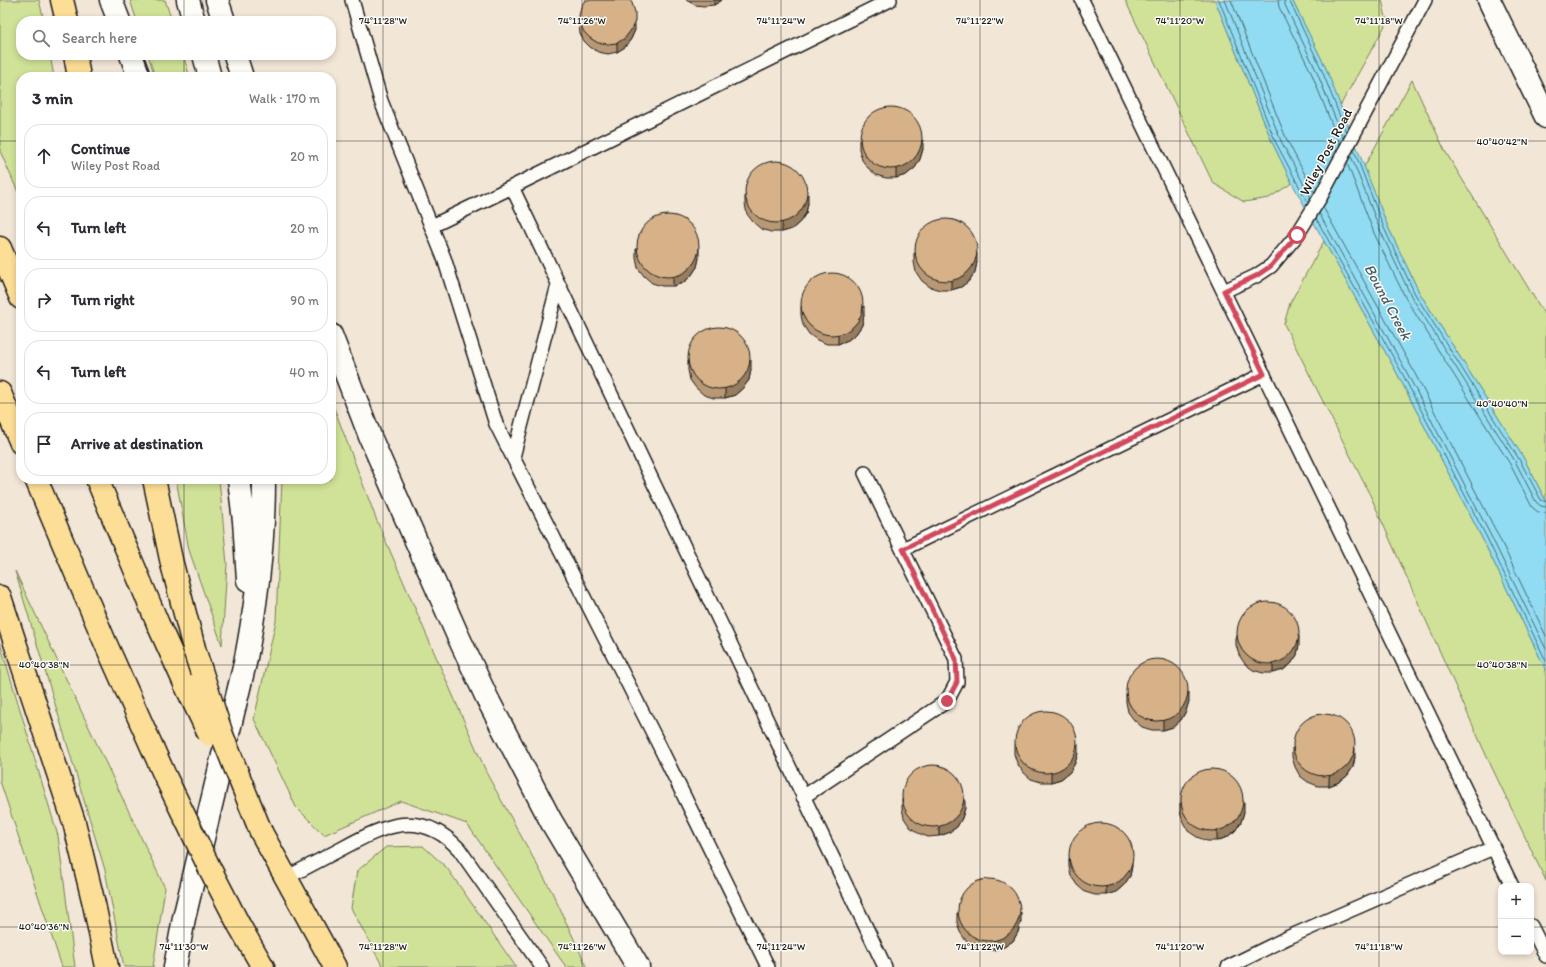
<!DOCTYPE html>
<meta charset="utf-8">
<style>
:root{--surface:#fff;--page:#f2f2f3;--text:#2b2b33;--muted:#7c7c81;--line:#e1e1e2}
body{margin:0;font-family:Itim,sans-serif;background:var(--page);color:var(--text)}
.controls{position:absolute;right:12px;bottom:12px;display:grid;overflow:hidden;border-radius:8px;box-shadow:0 2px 6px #0003}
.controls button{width:36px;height:36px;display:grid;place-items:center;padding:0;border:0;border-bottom:1px solid var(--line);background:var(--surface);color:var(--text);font:20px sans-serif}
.stop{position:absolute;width:12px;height:12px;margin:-9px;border:3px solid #d1495b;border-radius:50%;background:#fff}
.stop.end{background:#d1495b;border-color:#fff;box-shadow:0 1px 4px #0008}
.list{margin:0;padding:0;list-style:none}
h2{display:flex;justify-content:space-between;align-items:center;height:52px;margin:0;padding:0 16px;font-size:17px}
h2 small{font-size:13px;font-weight:400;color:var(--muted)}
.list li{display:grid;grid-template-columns:26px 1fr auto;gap:12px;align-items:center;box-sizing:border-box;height:64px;margin:0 8px 8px;padding:0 8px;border:1px solid var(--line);border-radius:16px}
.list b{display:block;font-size:15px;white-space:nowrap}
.list p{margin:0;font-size:13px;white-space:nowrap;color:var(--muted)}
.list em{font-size:13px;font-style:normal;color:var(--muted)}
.icon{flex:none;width:22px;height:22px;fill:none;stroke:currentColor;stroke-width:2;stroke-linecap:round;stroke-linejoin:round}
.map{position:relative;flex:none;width:1546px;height:967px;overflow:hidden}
.search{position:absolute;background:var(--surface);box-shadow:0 2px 6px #0003;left:16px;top:16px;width:320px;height:44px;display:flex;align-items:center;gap:10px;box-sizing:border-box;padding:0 14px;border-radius:16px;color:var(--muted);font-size:15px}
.panel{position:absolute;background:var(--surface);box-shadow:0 2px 6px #0003;left:16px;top:72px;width:320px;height:412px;border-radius:16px}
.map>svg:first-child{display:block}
.green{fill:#cfe297;stroke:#767f5a}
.water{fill:#91dcf2;stroke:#628f9c}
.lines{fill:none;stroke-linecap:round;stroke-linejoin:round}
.shore{stroke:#4b6972;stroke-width:1}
.lane-casing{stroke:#1c1c1c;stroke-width:16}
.secondary-casing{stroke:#1c1c1c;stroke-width:25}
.highway-casing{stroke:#1c1c1c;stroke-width:25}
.lane{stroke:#fdfcf7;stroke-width:13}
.secondary{stroke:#fdfcf7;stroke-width:22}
.highway{stroke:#fdde96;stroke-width:22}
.highway-bridge-casing{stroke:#1c1c1c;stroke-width:25;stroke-linecap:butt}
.highway-bridge{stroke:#fdde96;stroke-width:22}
.wall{fill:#b99975;stroke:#1c1c1c}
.shaded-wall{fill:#967d5f;stroke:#1c1c1c}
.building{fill:#d7b288;stroke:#1c1c1c}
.route{stroke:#d1495b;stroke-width:5}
.ticks{fill:none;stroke:#1c1c1c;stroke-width:1;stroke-opacity:0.45}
.labels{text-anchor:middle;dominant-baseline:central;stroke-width:3;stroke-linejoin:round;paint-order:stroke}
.street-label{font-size:14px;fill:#1c1c1c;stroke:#fdfcf7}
.water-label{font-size:15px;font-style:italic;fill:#455f67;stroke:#fdfcf7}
.ticks-label{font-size:10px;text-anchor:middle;fill:#1c1c1c;stroke:#fdfcf7;stroke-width:3;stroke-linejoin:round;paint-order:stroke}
</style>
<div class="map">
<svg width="1546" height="967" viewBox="0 0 1546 967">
<rect width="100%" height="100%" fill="#f2e6d6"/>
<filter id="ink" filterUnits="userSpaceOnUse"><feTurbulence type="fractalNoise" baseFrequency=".025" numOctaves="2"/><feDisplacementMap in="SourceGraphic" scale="8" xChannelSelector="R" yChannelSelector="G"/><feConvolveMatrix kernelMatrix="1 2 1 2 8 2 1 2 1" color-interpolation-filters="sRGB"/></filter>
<g filter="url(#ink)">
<!-- green -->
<path class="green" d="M0,0h39l5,21h-23v34h29l4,22h-33v122l-21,-48z
M130,0h35l7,21h-35z
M1125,0h90l58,144 19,39 -23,15 -25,4 -31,-19z
M1292,0h90l5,22 -47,84 -15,-40z
M148,55h35l7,22h-35z
M1412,80l33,71 101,166v184l-23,-44 -104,-165 -31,-65 -24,-60z
M1324,241l74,134 85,165 63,130v211l-60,-126 -115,-258 -87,-173 6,-21z
M331,400l46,121 111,255 64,116 35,75h-21l-99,-143 -66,-23 -77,34 -28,-28 -42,-88 22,-98 6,-142h49z
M176,479h43l8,85 -5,81 -33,-95z
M15,571l150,317 -12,79h-29l-19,-97z
M0,643l58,193 17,131h-13l-62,-186z
M423,846l24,22 69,99h-133l-32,-59 6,-37 29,-24z"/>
<!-- water -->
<path class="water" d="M1215,0h77l33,66 63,161 31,65 104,165 23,44v169l-63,-130 -85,-165 -106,-192 -19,-39z"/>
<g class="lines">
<!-- shore -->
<path class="shore" d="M1219,0l57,143 32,60
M1225,0l56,141 30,57
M1231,0l55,138 28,54
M1278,0l1,7 32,65 29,73
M1284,0l1,5 31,65 27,68
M1289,0l32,68 25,64
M1354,150l30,78 31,66 104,165 22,41 5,2
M1351,156l29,74 31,66 104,165 21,41 5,4 5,1
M1347,163l27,70 32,66 104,165 22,43 6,5 8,1
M1323,207l89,161 85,165 49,103
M1319,213l87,158 85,165 55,113
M1316,218l86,155 85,165 59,123"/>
<defs>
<path id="lane" d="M352,0l29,101 63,157 52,166 160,315 112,228
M1082,0l430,886
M512,187l378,-187
M432,226l80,-39 373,780
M1224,291l32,-15 15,-10 26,-31 24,-39 104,-196
M513,457l45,-172
M903,549l361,-175
M803,797l144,-96 10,-19 -1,-23 -91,-186
M286,878c19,-10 38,-20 57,-30 42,-23 78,-40 116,1l83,118
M1531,926l15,30
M1228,967l61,-30 204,-89"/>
<path id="secondary" d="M111,0l8,21
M188,0l6,21
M217,0l7,21
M1489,0l57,117
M131,55l8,22
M204,55l6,22
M235,55l7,22
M331,335l40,104 87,197 30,64 63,121 87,146
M239,479l5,42 4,59
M175,967l9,-49 61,-255c12,-61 19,-122 19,-184"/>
<path id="highway" d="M62,0l5,21
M75,55l4,22
M0,248l21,50
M0,393l21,50
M36,479l69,163 60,134
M97,479l61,145 28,62
M154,479l18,85 23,88
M0,597l74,225 20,82 13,63
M261,832l74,135
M239,925l24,42"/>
</defs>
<!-- lane casing -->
<use href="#lane" class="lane-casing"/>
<!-- secondary casing -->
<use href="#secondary" class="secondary-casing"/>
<!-- highway casing -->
<use href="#highway" class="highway-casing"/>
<!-- lane -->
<use href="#lane" class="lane"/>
<!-- secondary -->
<use href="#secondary" class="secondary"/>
<!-- highway -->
<use href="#highway" class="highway"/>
<defs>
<path id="highway-bridge" d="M195,652l27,83 39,97
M186,686l23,48
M165,776l45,93 29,56"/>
</defs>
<!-- highway-bridge casing -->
<use href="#highway-bridge" class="highway-bridge-casing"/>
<!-- highway-bridge -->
<use href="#highway-bridge" class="highway-bridge"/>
</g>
<!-- wall -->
<path class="wall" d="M686,0h36l-8,5 -10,1 -9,-1z
M579,16l56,14 -4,9 -6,8 -8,5 -9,2 -10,-2 -8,-5 -6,-6 -4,-8 -1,-8z
M859,140l64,9 -3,10 -5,9 -9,7 -10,3h-10l-10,-3 -8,-7 -6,-8 -3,-11z
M745,195l63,8 -2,10 -6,9 -8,7 -10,3h-11l-10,-3 -8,-7 -6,-8 -2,-10z
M636,249l63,9 -2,9 -6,9 -8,7 -10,3h-11l-10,-3 -8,-7 -6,-8 -2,-10z
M914,253l63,9 -2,10 -6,9 -8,6 -10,3h-11l-10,-3 -8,-6 -6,-9 -2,-10z
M801,306l63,9 -2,10 -6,9 -8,6 -10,4h-11l-10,-4 -8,-6 -6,-9 -2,-10z
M688,361l63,8 -2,11 -6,8 -8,7 -10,3h-11l-10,-3 -8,-7 -6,-8 -2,-10z
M1236,636l63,9 -2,10 -6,9 -8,6 -10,3h-10l-10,-3 -8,-6 -6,-9 -3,-10z
M1126,693l63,8 -3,10 -5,9 -8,7 -10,3h-11l-10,-3 -8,-7 -6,-8 -2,-10z
M1014,745l64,8 -3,10 -5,9 -9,7 -10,3h-10l-10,-3 -8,-7 -6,-9 -3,-9z
M1292,748l63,9 -2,10 -6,9 -8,6 -10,4h-11l-10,-4 -8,-6 -5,-9 -3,-10z
M902,799l63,9 -3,10 -5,9 -9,6 -9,3 -11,1 -10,-4 -8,-6 -6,-9 -2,-10z
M1180,803l64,9 -3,10 -6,9 -8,6 -10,4h-10l-10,-4 -9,-6 -5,-9 -3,-10z
M1069,858l63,8 -2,10 -6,9 -8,7 -10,3h-11l-10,-3 -8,-7 -6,-9 -2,-9z
M957,913l64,8 -3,11 -5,9 -9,6 -10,3h-10l-10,-3 -8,-6 -6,-9 -3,-10z"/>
<!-- shaded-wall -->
<path class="shaded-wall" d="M714,0h8l-8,5z
M635,21v9l-4,9 -6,8 -8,5v-9z
M923,140v9l-3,10 -5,9 -9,7 -10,3v-9z
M808,194v9l-2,10 -6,9 -8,7 -10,3v-9z
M699,248v10l-2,9 -6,9 -8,7 -10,3v-9z
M977,253v9l-2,10 -6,9 -8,6 -10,3v-9z
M864,306v9l-2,10 -6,9 -8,6 -10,4v-9z
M751,360v9l-2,11 -6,8 -8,7 -10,3v-9z
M1299,636v9l-2,10 -6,9 -8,6 -10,3v-9z
M1189,692v9l-3,10 -5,9 -8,7 -10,3v-9z
M1078,744v9l-3,10 -5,9 -9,7 -10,3v-9z
M1355,748v9l-2,10 -6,9 -8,6 -10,4v-9z
M965,799v9l-3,10 -5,9 -9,6 -9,3v-9z
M1244,803v9l-3,10 -6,9 -8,6 -10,4v-9z
M1132,857v9l-2,10 -6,9 -8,7 -10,3v-9z
M1021,912v9l-3,11 -5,9 -9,6 -10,3v-9z"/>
<!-- building -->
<path class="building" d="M585,0h45l2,3 3,9v9l-4,9 -6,8 -8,5 -9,1 -10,-1 -8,-5 -6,-6 -4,-8 -1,-8 2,-9z
M860 138a31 31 0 1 1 62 0a31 31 0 1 1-62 0Z
M745 192a31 31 0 1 1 62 0a31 31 0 1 1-62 0Z
M637 246a31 31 0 1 1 62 0a31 31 0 1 1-62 0Z
M915 250a31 31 0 1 1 62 0a31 31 0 1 1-62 0Z
M801 304a31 31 0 1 1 62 0a31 31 0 1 1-62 0Z
M688 358a31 31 0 1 1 62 0a31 31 0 1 1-62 0Z
M1237 633a31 31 0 1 1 62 0a31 31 0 1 1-62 0Z
M1126 690a31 31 0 1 1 62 0a31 31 0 1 1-62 0Z
M1015 742a31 31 0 1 1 62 0a31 31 0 1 1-62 0Z
M1293 745a31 31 0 1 1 62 0a31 31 0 1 1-62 0Z
M902 796a31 31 0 1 1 62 0a31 31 0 1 1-62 0Z
M1181 800a31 31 0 1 1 62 0a31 31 0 1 1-62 0Z
M1069 855a32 32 0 1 1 64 0a32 32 0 1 1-64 0Z
M958 910a31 31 0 1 1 62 0a31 31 0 1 1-62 0Z"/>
</g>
<g class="lines" filter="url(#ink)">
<!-- route -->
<path class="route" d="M947,701l10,-19 -1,-23 -53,-110 361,-175 -40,-83 32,-15 15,-10 26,-31"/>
</g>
<!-- ticks -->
<path class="ticks" d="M184,0v21M383,0v967M582,0v967M781,0v967M980,0v967M1180,0v967M1379,0v967M184,55v22M0,141h21M331,141h1215M0,403h21M331,403h1215M184,479v488M0,665h1546M0,927h1501M1531,927h15"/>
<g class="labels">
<!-- street labels -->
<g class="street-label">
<text transform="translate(1326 152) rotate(-62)">Wiley Post Road</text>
</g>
<!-- water labels -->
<g class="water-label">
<text transform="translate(1388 302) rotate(62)">Bound Creek</text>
</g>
</g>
<g class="ticks-label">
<text x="383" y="24">74°11'28"W</text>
<text x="582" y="24">74°11'26"W</text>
<text x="781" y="24">74°11'24"W</text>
<text x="980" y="24">74°11'22"W</text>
<text x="1180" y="24">74°11'20"W</text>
<text x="1379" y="24">74°11'18"W</text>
<text x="1502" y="145">40°40'42"N</text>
<text x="1502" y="407">40°40'40"N</text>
<text x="44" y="668">40°40'38"N</text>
<text x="1502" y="668">40°40'38"N</text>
<text x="44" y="930">40°40'36"N</text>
<text x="184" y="950">74°11'30"W</text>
<text x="383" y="950">74°11'28"W</text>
<text x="582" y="950">74°11'26"W</text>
<text x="781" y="950">74°11'24"W</text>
<text x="980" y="950">74°11'22"W</text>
<text x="1180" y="950">74°11'20"W</text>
<text x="1379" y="950">74°11'18"W</text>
</g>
</svg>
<div class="controls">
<button>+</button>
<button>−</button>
</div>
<div class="stop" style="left:1297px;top:235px"></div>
<div class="stop end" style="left:947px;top:701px"></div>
<div class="search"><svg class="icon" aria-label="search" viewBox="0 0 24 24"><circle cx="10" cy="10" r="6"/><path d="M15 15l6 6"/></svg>Search here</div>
<section class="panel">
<h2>3 min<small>Walk · 170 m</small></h2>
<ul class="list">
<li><svg class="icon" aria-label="ahead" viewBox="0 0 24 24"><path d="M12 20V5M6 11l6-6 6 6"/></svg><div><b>Continue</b><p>Wiley Post Road</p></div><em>20 m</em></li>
<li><svg class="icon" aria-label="left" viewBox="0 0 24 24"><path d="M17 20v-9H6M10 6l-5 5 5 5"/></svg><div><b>Turn left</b></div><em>20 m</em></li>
<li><svg class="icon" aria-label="right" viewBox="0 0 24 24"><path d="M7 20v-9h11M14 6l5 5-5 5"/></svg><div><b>Turn right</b></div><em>90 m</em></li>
<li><svg class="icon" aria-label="left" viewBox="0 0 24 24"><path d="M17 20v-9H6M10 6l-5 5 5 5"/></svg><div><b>Turn left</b></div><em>40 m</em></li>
<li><svg class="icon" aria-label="arrive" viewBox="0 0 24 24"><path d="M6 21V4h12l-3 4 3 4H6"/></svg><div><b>Arrive at destination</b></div></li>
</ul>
</section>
</div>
